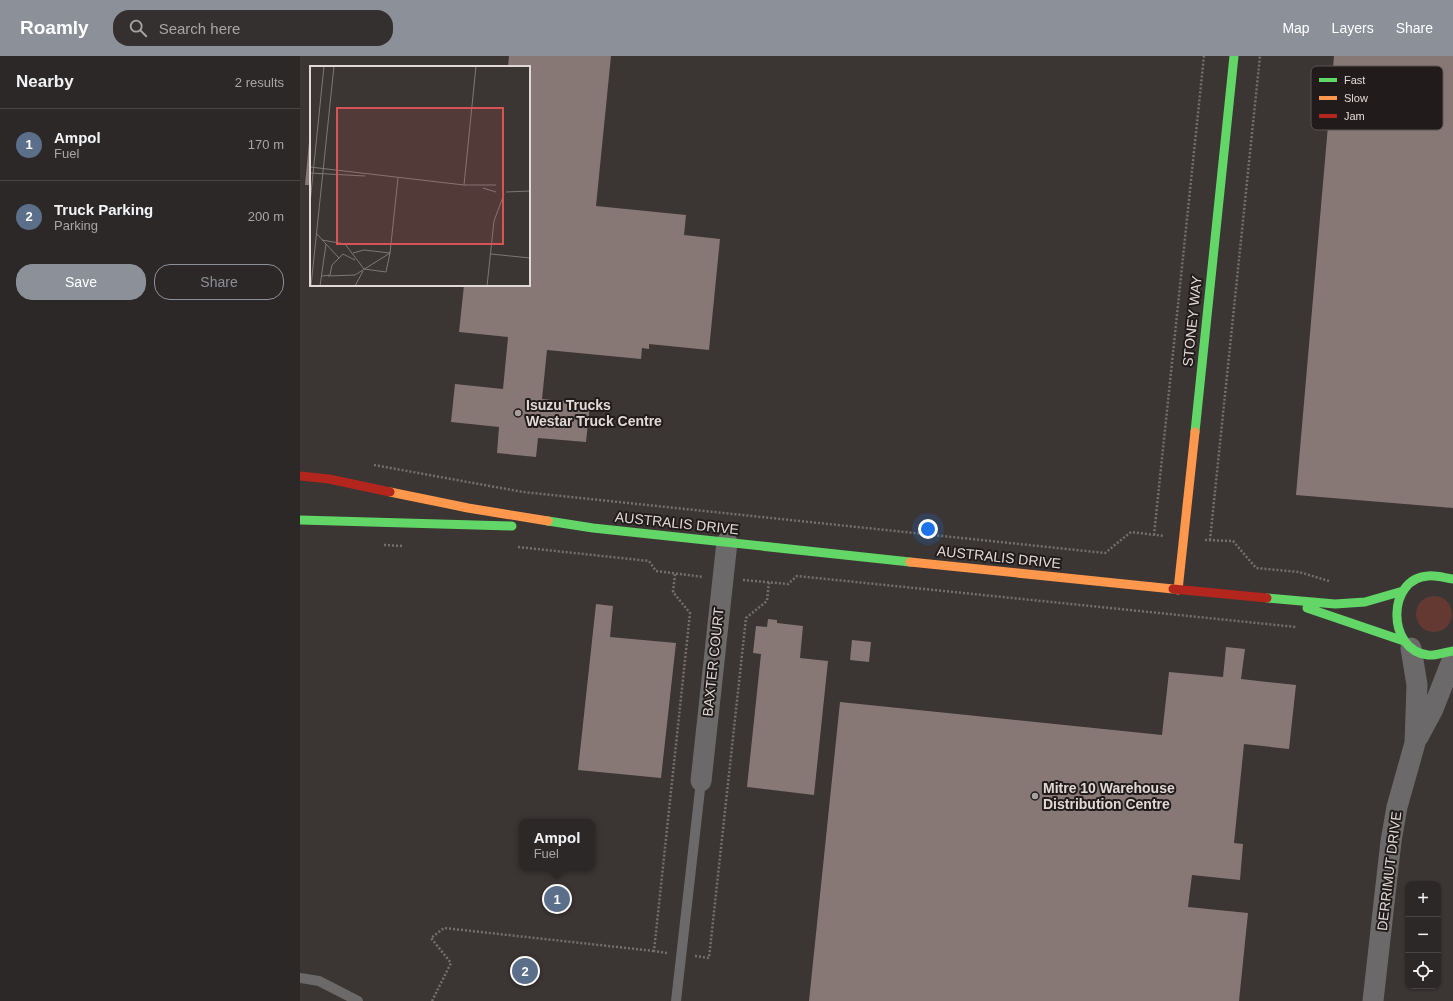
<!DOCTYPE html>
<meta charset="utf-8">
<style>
:root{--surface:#2c2827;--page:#34302f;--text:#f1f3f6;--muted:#a6a6a7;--line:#484444;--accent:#8c9099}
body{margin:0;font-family:Helvetica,sans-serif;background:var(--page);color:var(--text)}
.controls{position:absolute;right:12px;bottom:12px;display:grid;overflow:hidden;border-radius:8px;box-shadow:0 1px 3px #0004}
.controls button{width:36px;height:36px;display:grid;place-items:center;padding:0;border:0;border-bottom:1px solid var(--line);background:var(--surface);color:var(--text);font:20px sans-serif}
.you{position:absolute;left:628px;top:473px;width:14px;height:14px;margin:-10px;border:3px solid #fff;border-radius:50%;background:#1a73e8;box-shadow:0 0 0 6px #1a73e833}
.badge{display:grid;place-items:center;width:26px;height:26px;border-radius:50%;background:var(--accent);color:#fff;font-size:13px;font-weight:700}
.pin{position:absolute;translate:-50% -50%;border:2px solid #fff;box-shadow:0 1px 4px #0006}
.popup{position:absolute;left:219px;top:763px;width:76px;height:52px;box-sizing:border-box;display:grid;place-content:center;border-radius:8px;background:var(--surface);filter:drop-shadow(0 1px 3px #0005);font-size:13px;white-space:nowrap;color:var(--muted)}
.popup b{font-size:15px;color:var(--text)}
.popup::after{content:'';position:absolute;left:50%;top:100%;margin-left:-8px;border:8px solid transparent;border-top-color:var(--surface)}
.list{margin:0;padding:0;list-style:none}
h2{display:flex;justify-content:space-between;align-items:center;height:52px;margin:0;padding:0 16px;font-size:17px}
h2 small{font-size:13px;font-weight:400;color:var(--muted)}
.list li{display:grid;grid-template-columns:26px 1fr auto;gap:12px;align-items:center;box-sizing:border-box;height:72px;padding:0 16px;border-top:1px solid var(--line)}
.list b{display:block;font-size:15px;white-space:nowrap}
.list p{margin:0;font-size:13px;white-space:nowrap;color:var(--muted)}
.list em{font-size:13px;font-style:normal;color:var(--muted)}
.actions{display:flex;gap:8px;padding:12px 16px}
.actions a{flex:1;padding:9px 0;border:1px solid var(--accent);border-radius:16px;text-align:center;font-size:14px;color:var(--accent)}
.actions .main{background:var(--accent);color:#fff}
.icon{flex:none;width:22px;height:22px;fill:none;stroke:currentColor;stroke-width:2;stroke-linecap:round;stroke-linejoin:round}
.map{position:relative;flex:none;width:1153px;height:945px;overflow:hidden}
header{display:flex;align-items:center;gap:24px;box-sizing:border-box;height:56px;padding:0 20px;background:var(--accent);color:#fff}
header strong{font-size:19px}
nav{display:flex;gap:22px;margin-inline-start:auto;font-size:14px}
.search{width:280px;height:36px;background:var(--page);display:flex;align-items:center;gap:10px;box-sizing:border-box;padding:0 14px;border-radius:16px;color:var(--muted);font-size:15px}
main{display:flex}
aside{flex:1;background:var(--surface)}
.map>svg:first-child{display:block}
.green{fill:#643932}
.building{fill:#877875}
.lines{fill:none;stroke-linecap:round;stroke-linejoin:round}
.path{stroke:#727070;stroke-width:2.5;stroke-dasharray:2 2;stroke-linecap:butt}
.lane{stroke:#6b6969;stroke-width:10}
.street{stroke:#6b6969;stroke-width:21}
.fast{stroke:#63d668;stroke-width:9}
.slow{stroke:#ff974d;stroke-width:9}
.jam{stroke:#b3261e;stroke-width:9}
.poi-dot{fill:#a6a09f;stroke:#211c1b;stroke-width:1.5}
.labels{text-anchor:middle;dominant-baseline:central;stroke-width:4;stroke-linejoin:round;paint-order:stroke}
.street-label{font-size:14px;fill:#e0d9d8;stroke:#211c1b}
.poi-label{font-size:14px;font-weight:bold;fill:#e0d9d8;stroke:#211c1b;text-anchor:start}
.inset-road{fill:none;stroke:#7d7776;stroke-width:1}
.view{fill:#d85454;fill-opacity:0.15;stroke:#d85454;stroke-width:2}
.inset-edge{fill:none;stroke:#e0d9d8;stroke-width:2}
.key{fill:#211c1b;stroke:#5a5554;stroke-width:1}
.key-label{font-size:11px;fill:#e0d9d8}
</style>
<header>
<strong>Roamly</strong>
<div class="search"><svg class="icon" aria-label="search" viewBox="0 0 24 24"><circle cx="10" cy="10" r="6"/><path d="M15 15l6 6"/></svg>Search here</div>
<nav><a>Map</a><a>Layers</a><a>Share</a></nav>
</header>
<main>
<aside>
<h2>Nearby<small>2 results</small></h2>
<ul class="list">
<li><span class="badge" style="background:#5c6f8a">1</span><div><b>Ampol</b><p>Fuel</p></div><em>170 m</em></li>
<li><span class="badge" style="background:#5c6f8a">2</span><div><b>Truck Parking</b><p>Parking</p></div><em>200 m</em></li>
</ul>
<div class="actions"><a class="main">Save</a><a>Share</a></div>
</aside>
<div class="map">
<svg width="1153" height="945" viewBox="0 0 1153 945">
<rect width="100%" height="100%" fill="#3b3534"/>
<!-- green -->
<path class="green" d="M1116 558a18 18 0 1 1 36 0a18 18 0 1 1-36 0Z"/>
<!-- building -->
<path class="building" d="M209,0h102l-15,150 90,9 -2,20 36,4 -11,111 -60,-6v5l-7,-1 -1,11 -94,-9 -5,49 48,5 -4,38 -48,-4 -2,19 -39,-4 2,-26 -48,-5 4,-38 48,5 5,-52 -49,-5 5,-47h65v-218h-21z
M1034,0h119v452l-157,-13z
M10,75h1v54h-6z
M296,548l17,2 -3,31 66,6 -15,135 -83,-8z
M468,563l9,1v3l26,3 -3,32 28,3 -14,134 -67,-8 14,-133 -8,-1 3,-27 11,1z
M552,584l19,2 -2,20 -19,-2z
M926,591l19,2 -4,30 55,6 -7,64 -45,-5 -10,99 9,1 -3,36 -48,-5 -4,32 60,6 -9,88h-430l31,-299 322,33 7,-63 54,5z"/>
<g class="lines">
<!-- path -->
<path class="path" d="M74,409l149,27 582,61 26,-21 33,4
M854,479l50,-479
M905,484l28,1 23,27 43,4 30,9
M910,484l50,-484
M84,489l19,1
M218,491l131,14 7,10 47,6
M443,524l45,4 9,-8 499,51
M367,897l-13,-2 36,-338 -17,-21 2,-18
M395,900l14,2 37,-340 21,-17 2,-19
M132,945l19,-38 -20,-25 13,-10 210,23"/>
<!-- lane -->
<path class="lane" d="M0,922l19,3 39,20
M376,945l25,-220"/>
<!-- street -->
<path class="street" d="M1118,681l15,-28 20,-51
M401,725l26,-239
M1073,945l18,-160 6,-34 18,-64 2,-58 -6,-37"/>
<!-- fast -->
<path class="fast" d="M895,376l39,-376
M0,464l212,6
M248,465l45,7 317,34
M1153,523c-8,-1 -17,-4 -25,-3 -41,2 -42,74 0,79 8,1 18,-3 25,-4
M967,542l68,6 30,-2 38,-11
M1007,552l97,33"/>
<!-- slow -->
<path class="slow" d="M90,436l78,16 80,13
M610,506l263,27
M878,534l17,-158"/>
<!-- jam -->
<path class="jam" d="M0,420l29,3 61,13
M873,533l94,9"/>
</g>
<!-- markers -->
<g class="poi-dot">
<circle cx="218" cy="357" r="4"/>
<circle cx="735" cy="740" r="4"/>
</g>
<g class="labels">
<!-- street labels -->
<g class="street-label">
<text transform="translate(892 265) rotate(-84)">STONEY WAY</text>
<text transform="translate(377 467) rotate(6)">AUSTRALIS DRIVE</text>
<text transform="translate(699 501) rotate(6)">AUSTRALIS DRIVE</text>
<text transform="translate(413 606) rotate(-84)">BAXTER COURT</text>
<text transform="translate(1089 815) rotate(-83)">DERRIMUT DRIVE</text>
</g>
<!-- poi labels -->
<g class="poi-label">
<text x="226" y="349">Isuzu Trucks<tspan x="226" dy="16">Westar Truck Centre</tspan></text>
<text x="743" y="732">Mitre 10 Warehouse<tspan x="743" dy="16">Distribution Centre</tspan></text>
</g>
</g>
<!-- overview -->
<g transform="translate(10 10)">
<rect width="220" height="220" fill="#3b3534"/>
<path class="inset-road" d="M0,101l154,18h32M0,107l55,3M154,119l12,-119M173,122l13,4M196,126l24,-1M0,137l14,-137M6,167l10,11 -6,42M12,174l23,4 19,25 22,3 4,-19M16,178l13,14M43,187l11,-3 26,3 8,-75M181,188l39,4M12,210l8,-1 2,-10 11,-11 12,6M18,210l27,-1 35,-22M1,220l23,-220M45,220l8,-15M177,220l7,-65 10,-27"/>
<path class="view" d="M27,42h166v136h-166z"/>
<rect width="220" height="220" class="inset-edge"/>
</g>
<!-- legend -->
<rect x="1011" y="10" width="132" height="64" rx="6" class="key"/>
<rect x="1019" y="22" width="18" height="4" fill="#63d668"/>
<rect x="1019" y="40" width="18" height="4" fill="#ff974d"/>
<rect x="1019" y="58" width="18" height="4" fill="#b3261e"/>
<g class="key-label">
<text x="1044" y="28">Fast</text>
<text x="1044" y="46">Slow</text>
<text x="1044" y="64">Jam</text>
</g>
</svg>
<div class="controls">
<button>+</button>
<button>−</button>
<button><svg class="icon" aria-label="locate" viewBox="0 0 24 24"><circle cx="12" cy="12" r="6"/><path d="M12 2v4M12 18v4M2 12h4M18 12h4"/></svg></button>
</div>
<div class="you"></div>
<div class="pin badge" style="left:257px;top:843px;background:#5c6f8a">1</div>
<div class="popup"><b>Ampol</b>Fuel</div>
<div class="pin badge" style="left:225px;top:915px;background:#5c6f8a">2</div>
</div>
</main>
